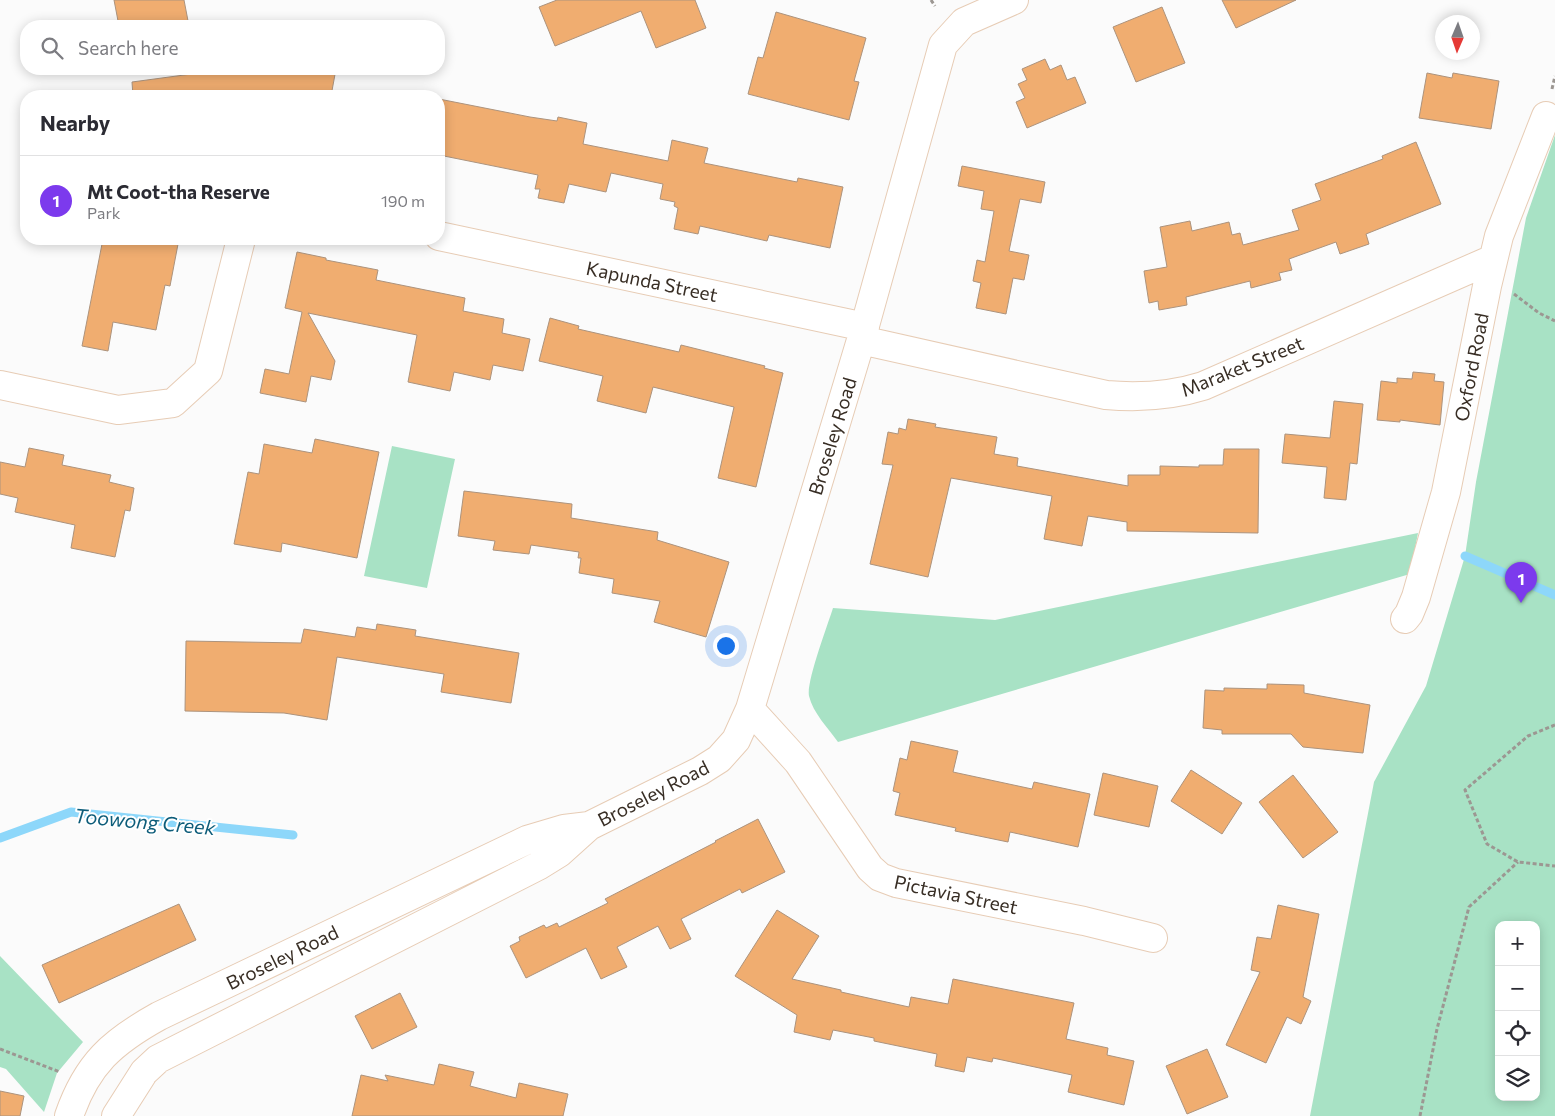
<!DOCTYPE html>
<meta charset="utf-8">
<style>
:root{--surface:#fff;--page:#f2f2f3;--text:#2b2b33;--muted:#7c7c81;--line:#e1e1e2;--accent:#7c3aed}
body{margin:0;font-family:Commissioner,sans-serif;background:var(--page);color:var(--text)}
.controls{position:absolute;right:15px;bottom:15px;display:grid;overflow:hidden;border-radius:10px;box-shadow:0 2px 12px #0003}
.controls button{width:45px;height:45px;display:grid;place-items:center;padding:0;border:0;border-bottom:1px solid var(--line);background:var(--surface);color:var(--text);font:25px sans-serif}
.compass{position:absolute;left:1435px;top:15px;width:45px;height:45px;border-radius:50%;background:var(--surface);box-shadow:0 2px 12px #0003;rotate:182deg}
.you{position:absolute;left:725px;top:645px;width:18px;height:18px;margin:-12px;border:4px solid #fff;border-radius:50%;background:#1a73e8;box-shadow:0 0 0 8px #1a73e833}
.badge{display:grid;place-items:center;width:32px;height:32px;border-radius:50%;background:var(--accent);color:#fff;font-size:16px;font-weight:700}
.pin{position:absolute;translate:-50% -41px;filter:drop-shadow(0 1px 2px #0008)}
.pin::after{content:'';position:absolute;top:26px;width:18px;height:15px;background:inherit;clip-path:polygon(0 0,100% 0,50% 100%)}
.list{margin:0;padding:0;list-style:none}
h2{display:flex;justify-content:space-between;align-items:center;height:65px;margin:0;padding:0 20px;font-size:21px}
h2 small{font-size:16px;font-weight:400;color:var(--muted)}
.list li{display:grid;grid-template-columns:32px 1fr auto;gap:15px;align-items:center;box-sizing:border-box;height:90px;padding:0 20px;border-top:1px solid var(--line)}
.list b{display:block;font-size:19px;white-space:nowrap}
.list p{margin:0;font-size:16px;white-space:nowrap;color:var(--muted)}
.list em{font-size:16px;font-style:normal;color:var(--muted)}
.icon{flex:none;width:28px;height:28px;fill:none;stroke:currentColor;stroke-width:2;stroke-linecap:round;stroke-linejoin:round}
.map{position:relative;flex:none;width:1555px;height:1116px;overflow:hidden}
.search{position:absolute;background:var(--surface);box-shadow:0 2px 12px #0003;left:20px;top:20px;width:425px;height:55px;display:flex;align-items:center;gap:12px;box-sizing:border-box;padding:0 18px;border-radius:20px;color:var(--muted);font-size:19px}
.panel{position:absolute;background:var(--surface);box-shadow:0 2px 12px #0003;left:20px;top:90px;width:425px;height:155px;border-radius:20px}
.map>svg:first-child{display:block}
.green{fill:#a8e2c5;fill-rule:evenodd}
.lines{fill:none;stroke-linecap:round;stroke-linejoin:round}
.stream{stroke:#8dd7fa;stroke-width:9}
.building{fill:#f0ad70;stroke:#ac937d}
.minor-casing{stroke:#e7ccb5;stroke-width:30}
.path{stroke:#9c9792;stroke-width:3;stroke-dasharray:4 2.5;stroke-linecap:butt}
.minor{stroke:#fff;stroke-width:28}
.labels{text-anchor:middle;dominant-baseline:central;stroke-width:4;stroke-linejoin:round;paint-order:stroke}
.street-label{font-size:19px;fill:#382e25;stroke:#fff}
.water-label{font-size:20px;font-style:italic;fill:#0e5d7a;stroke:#fff}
</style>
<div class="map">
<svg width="1555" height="1116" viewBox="0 0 1555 1116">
<rect width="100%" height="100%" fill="#fbfbfb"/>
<!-- green -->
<path class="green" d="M1555,135v981h-245l64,-334 52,-96 39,-130 11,-74 50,-264zM1499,925h37v172h-37z
M392,446l63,13 -28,129 -63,-12z
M1418,533l-8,41 -572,168c-10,-14 -25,-29 -29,-46 -3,-14 19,-72 24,-88l162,12z
M0,956l83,86 -26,31 -13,39 -38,-43 -6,-2z"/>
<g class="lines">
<!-- stream -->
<path class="stream" d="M1465,556l90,39
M0,838l71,-26 222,23"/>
</g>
<!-- building -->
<path class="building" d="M114,0h70l5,26h-70z
M557,0h138l11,28 -50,20 -15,-37 -86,35 -16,-39z
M1222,0h74l-60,28z
M1162,7l23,56 -49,19 -23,-55z
M776,12l90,26 -12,43 5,1 -10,38 -101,-26 10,-37 5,1z
M1045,59l5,11 11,-5 6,15 8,-3 11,26 -59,25 -11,-26 9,-4 -7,-14 9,-4 -5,-11z
M214,69h122l-5,27h-198l-1,-14 82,-11z
M1427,73l25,5 1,-5 46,8 -8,48 -72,-11z
M439,99l91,18 27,4 1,-4 29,6 -4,21 85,17 4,-21 36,8 -4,15 93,19 1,-4 45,9 -13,61 -61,-13 -2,6 -67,-15 -2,8 -24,-5 4,-21 -4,-2 1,-4 -15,-3 3,-15 -52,-11 -5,19 -37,-8 -5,19 -26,-5 2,-9h-5l3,-14 -99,-20z
M1416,142l25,62 -75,30 3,10 -29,10 -4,-12 -47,17 3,11 -13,3 2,7 -30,8 -1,-7 -64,16 1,8 -28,5 -1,-9 -9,2 -5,-32 23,-4 -7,-40 30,-6 2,10 37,-9 3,13 8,-2 3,12 56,-15 -7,-20 29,-10 -6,-16 68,-25 -1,-3z
M962,166l83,16 -4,21 -21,-4 -11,52 20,4 -5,25 -11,-2 -7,36 -30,-6 5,-25 -8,-2 4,-21 8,2 9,-51 -13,-2 3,-18 -26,-5z
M103,239h76l-9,47 -5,-1 -9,45 -43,-8 -5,29 -26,-5z
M297,252l29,6v2l52,10 -2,10 89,18 -2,13 41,8 -2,14 28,6 -7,32 -30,-6 -3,15 -36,-8 -4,19 -42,-9 9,-47 -109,-22 27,48 -4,19 -20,-4 -5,26 -46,-9 5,-24 24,5 13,-62 -17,-4z
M550,318l29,8 -1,3 101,23 2,-7 84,21 -1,2 19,5 -27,114 -38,-9 16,-71 -81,-20 -7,26 -49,-12 6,-25 -64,-15z
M1413,372l22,2 -1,7 10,1 -4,43 -40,-5v2l-23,-2 4,-39 16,2v-5l15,1z
M1334,401l29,3 -6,60 -7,-1 -4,37 -22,-2 3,-31 -45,-4 3,-29 45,4z
M908,419l28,5 -1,3 62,10 -3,17 24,4 -1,8 111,20v-11h32v-9l39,1v-2h24l1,-16h35l-1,84 -131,-2v-9l-39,-6 -6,30 -38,-7 8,-43 -101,-18 -23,99 -58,-13 23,-99 -11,-1 6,-32 10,2 1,-6 7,2z
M315,439l64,13 -22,106 -75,-15 -1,9 -47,-8 14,-72 11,2 5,-30 48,9z
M29,448l35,7 -2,10 49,10 -2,7 25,6 -4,23 -5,-1 -10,47 -44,-9 4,-23 -60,-13 3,-14 -18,-4v-32l25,5z
M464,491l108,13 -1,14 87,14 -1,8 72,22 -23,75 -52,-15 6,-21 -48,-8 2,-14 -35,-6 2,-15h-3l1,-6 -48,-7 -2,9 -36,-4 2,-9 -37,-5z
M377,624l39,6 -1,6 104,17 -8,50 -70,-11 3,-18 -107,-17 -10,63 -43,-7 -99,-2 1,-70 115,2 3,-14 51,8 2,-10 19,3z
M1267,684l37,1v8l66,12 -7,48 -60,-6 -12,-13h-69v-4l-19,-2 2,-38 19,1v-3l43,1z
M911,741l47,10 -5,21 79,17 2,-7 56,12 -12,53 -68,-15 -2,10 -53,-11 1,-3 -61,-13 5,-22 -7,-2 7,-33 7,2z
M1191,770l51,33 -20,31 -51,-33z
M1103,773l55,13 -9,41 -55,-12z
M1293,775l45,57 -35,26 -44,-56z
M758,819l27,53 -43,21 -2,-4 -59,30 10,20 -21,10 -12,-23 -41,21 10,20 -26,12 -15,-31 -60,30 -16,-32 10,-5 -1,-4 25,-12 2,3 11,-5 2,4 49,-24 -3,-4 111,-57 -1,-1z
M179,904l17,36 -137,63 -17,-38z
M1278,905l41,9 -16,83 8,4 -10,23 -14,-7 -21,46 -40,-18 34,-73 -9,-2 6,-33 14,2z
M777,910l42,26 -27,43 49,11v2l68,15 2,-10 37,7 5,-25 121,24 -8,36 42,9 -1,7 27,6 -10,44 -56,-13 4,-17 -79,-17 -1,4 -25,-5 -3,15 -29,-6 2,-12 -63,-13v-3l-41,-8 -3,10 -36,-8 3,-17 -62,-39z
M400,993l17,34 -45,22 -17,-33z
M1207,1049l21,48 -41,17 -21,-48z
M439,1064l35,8 -4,14 46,12 3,-15 49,11 -5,22h-211l9,-41 27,6 -3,-6 49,10z
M0,1091l24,5 -4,20h-20z"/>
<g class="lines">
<defs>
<path id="minor" d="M439,236l426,91
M861,340l245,55c34,3 65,1 97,-9l290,-127
M0,385l118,25 55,-7 35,-32 33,-132
M1405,619l4,-5 7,-17 30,-105 41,-206 12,-50 47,-120
M750,709l48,53 72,106 10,9 16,6 188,38 69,17
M69,1116c18,-52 43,-74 90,-100l368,-176 37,-11 25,-3
M116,1116l28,-44 14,-13 380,-193 21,-13 30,-27 111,-55 19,-12 17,-19 14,-31 111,-369 82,-295 21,-23 50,-22"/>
</defs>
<!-- minor casing -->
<use href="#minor" class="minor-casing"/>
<!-- path -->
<path class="path" d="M931,0l4,6
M1552,89l3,-13
M1514,294l25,19 16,8
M1555,725l-27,11 -63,54 22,54 31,18 37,4
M0,1049l60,23
M1420,1116l17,-87 32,-122 49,-45"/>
<!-- minor -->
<use href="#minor" class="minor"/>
</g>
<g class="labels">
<!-- street labels -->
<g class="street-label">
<text transform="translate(652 281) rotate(12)">Kapunda Street</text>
<text transform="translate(1242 366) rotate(-22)">Maraket Street</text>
<text transform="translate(1471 367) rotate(-79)">Oxford Road</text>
<text transform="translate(832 436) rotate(-73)">Broseley Road</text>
<text transform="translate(653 793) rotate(-27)">Broseley Road</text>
<text transform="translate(956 894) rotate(12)">Pictavia Street</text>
<text transform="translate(282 957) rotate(-26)">Broseley Road</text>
</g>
<!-- water labels -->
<g class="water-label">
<text transform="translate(145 821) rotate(5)">Toowong Creek</text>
</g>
</g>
</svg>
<div class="controls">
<button>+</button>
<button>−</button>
<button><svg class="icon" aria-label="locate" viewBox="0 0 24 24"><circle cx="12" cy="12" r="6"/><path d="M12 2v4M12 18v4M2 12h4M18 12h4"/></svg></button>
<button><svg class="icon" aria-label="layers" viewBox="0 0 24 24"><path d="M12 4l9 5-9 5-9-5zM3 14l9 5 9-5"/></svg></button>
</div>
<svg class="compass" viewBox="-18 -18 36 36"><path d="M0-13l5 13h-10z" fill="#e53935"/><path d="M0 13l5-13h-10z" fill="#7c7c81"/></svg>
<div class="you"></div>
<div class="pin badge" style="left:1521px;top:603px">1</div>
<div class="search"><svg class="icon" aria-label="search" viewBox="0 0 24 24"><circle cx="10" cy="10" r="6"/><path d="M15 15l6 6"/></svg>Search here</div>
<section class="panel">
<h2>Nearby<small></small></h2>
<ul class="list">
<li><span class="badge">1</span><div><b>Mt Coot-tha Reserve</b><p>Park</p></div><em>190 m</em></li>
</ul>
</section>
</div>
